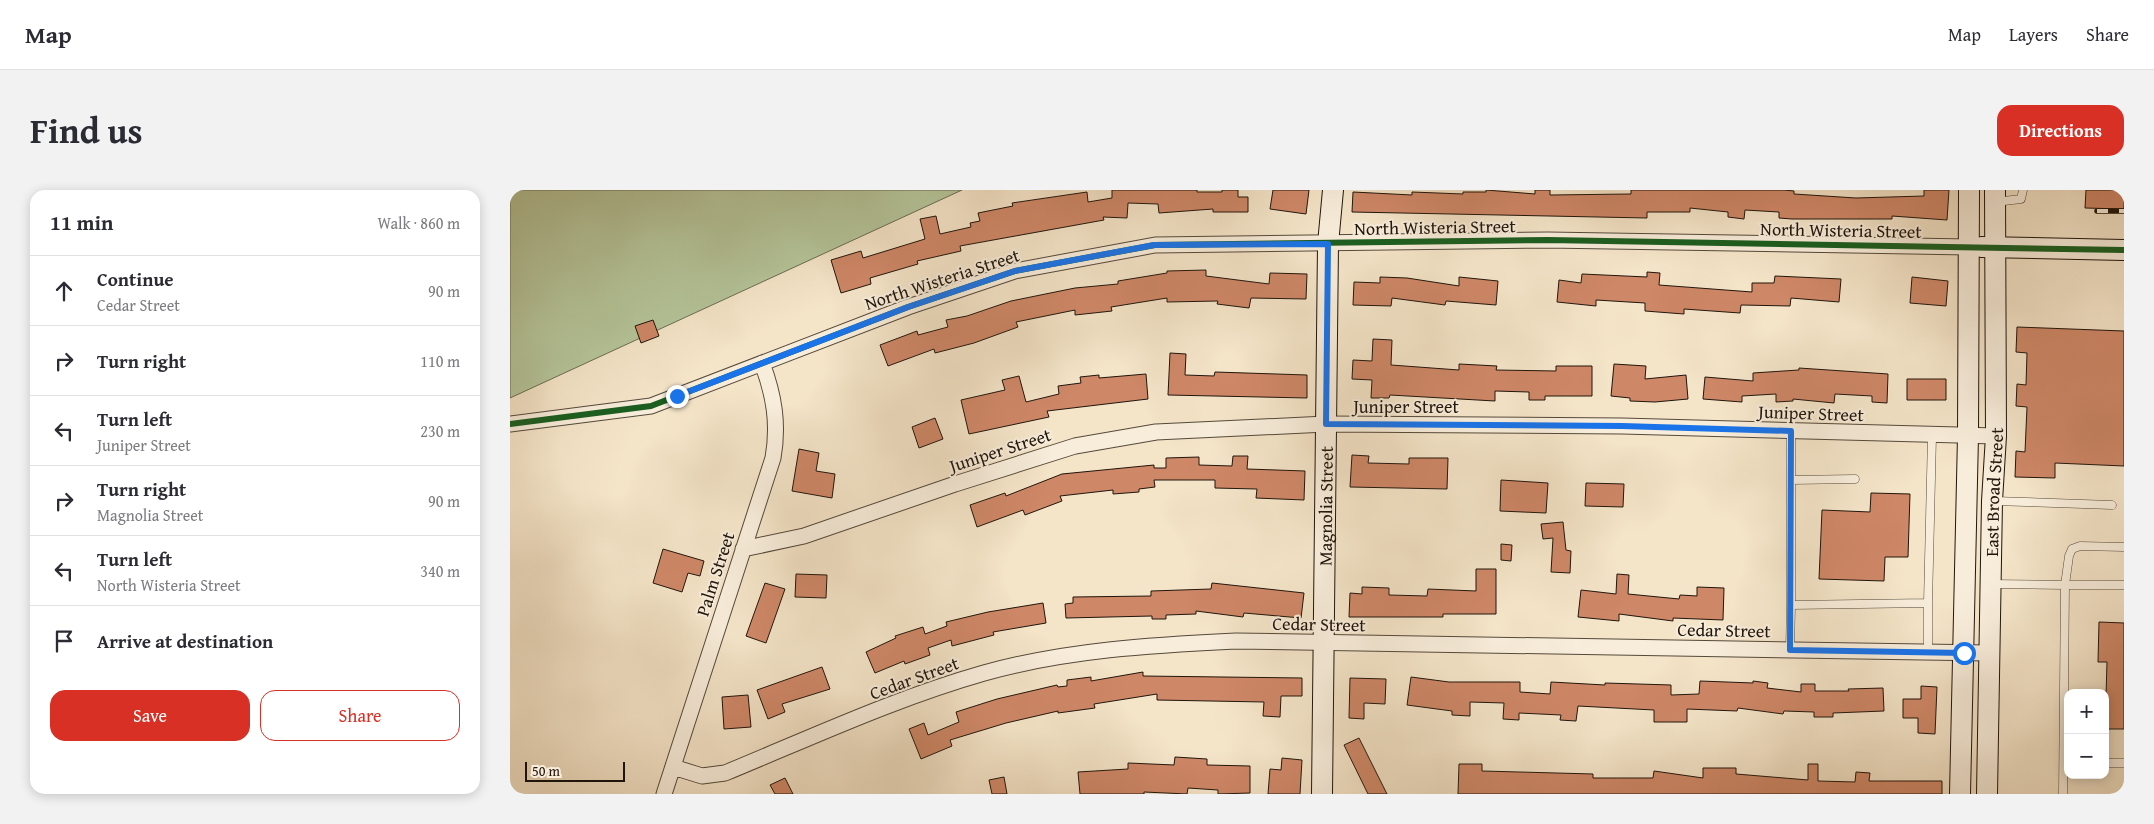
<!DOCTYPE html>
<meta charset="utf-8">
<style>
:root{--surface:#fff;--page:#f2f2f3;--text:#2b2b33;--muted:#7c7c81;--line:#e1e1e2;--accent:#d93025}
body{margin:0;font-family:"Gentium Book Plus",serif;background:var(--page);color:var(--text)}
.controls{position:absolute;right:15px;bottom:15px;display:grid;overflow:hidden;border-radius:10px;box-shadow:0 2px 12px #0003}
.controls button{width:45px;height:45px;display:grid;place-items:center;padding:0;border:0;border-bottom:1px solid var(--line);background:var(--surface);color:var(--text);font:25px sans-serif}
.scale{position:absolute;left:15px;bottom:12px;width:100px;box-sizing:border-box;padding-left:5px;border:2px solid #20150b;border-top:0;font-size:14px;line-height:18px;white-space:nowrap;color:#20150b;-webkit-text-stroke:4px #f8eddb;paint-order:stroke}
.stop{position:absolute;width:15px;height:15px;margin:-11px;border:4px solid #1a73e8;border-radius:50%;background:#fff}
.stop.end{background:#1a73e8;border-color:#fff;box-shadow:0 1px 5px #0008}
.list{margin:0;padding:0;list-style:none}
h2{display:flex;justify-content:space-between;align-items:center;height:65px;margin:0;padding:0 20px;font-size:21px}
h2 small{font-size:16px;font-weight:400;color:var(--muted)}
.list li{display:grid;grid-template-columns:32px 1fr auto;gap:15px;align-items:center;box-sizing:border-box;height:70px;padding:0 20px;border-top:1px solid var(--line)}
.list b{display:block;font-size:19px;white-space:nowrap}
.list p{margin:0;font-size:16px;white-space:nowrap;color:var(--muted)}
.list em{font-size:16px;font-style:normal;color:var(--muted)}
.actions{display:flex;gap:10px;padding:15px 20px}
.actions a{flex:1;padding:11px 0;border:1px solid var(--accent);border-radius:15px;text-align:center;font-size:18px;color:var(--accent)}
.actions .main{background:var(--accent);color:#fff}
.icon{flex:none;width:28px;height:28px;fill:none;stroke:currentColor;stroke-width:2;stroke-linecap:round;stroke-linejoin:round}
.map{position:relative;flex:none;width:1614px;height:604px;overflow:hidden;border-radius:15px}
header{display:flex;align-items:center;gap:30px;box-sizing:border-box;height:70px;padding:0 25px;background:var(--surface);border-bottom:1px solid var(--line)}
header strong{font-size:24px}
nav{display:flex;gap:28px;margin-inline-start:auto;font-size:18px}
.intro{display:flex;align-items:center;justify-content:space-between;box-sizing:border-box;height:120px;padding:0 30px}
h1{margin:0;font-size:35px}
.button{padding:12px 22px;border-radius:15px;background:var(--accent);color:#fff;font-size:18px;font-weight:700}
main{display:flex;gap:30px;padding:0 30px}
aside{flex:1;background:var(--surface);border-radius:15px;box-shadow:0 2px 12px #0003}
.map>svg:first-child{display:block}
.green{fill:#b5c59a;stroke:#6a6d52}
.building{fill:#ce8767;stroke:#20150b}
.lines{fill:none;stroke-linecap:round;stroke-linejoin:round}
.lane-casing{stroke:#55493a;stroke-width:9}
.street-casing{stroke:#55493a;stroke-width:17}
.secondary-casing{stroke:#20150b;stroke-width:22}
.lane{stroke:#f8eddb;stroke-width:8}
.street{stroke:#f8eddb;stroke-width:15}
.secondary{stroke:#f8eddb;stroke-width:20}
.rail-casing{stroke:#20150b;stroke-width:5.5}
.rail{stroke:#f8eddb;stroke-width:4;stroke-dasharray:11;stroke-linecap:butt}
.cycleway-casing{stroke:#f8eddb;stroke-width:9}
.cycleway{stroke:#1b5e20;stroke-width:6}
.route{stroke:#1a73e8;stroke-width:6}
.labels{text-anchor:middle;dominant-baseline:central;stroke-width:4;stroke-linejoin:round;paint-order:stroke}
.street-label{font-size:18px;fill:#20150b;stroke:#f8eddb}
</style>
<header>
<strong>Map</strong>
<nav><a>Map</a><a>Layers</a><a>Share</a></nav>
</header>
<div class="intro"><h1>Find us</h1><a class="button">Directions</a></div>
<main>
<aside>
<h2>11 min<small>Walk · 860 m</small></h2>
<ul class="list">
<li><svg class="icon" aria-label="ahead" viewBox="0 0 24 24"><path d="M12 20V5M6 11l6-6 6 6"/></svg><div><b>Continue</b><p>Cedar Street</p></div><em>90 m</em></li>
<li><svg class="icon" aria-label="right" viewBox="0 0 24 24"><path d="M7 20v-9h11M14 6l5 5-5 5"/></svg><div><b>Turn right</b></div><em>110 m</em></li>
<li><svg class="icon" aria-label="left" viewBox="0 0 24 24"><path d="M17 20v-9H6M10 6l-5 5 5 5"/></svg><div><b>Turn left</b><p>Juniper Street</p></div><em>230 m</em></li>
<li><svg class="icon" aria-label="right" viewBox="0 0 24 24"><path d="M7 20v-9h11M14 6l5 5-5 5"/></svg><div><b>Turn right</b><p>Magnolia Street</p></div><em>90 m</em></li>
<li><svg class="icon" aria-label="left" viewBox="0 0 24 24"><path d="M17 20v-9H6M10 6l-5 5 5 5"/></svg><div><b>Turn left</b><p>North Wisteria Street</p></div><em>340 m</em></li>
<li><svg class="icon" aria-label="arrive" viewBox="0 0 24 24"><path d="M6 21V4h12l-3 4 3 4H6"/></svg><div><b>Arrive at destination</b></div></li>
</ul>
<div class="actions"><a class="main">Save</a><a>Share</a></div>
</aside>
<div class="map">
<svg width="1614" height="604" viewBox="0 0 1614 604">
<rect width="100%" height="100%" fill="#f4e4c8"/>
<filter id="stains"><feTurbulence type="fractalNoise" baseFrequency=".004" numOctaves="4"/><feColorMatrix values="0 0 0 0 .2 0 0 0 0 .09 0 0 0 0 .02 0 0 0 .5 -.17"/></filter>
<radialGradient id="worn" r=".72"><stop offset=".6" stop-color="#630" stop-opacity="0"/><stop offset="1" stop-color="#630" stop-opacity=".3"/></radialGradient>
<!-- green -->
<path class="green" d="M0,0h452l-452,208z"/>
<!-- building -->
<path class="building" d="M602,0h85v2h25v-2h16v7h10v15h-35v-3l-54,4 -1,-9 -30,-1 -1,15 -24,-1 1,3 -144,26 1,5 -44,10 1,3 -48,14 1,6 -30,9 -10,-33 30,-9 2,7 62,-19 -5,-20 16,-3 4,18 31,-7 -1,-4 10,-2 -2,-8 35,-7 -1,-3 75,-11 1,10 24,-4z
M763,0h36l-3,24 -36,-5z
M976,0l49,4v-4h15v5l81,-1v-4h153l10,1v3l62,4 68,-2v-6h25l-2,30 -55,-4v3h-100l-13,-1v-6l-34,-2 -1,9 -16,-2v-5l-38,-4v4h-43v6l-295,-6 1,-20 59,3v-3l51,2v-2h23z
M1576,0h38v19l-39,-1z
M696,80v6l63,8 1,-11 37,1 -1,25 -55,-1 -2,10 -32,-4 1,-3 -51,1v-4l-56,9 1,4 -37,4v-5l-59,12 2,5 -44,16 -39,10 -1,-4 -46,17 -8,-21 37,-14 1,4 30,-8 -2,-7 21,-4 44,-15 64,-13 43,-4v-3l49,-8v-2z
M1137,82l13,1 -1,12 93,7v-9h22l1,-7 66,3 -2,23 -48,-4 -1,8 -49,-1 -1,8 -56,-4v5l-39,-3v-8l-49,-3v6l-39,-4 2,-22 22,3 1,-9 65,3z
M870,87l27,1 52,8v-9l39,4 -2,24 -50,-4 -1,4 -53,-7 -1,8 -38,-1 1,-23 26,1z
M1402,87l36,4 -2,25 -36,-3z
M143,130l6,16 -18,7 -6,-17z
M1507,137l107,4v135l-69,-3v15l-40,-1 1,-26 9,1 2,-45 -11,-1 1,-22 9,1 1,-32 -11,-1z
M863,149l19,1 -1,25 68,5v-6l38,2 -1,4 60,1v-5h36v30h-47v4h-16v-8l-34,-1v10l-105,-6 -1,3h-18l1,-18 -20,-1 1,-19 19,1z
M660,163l16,1 -1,21 29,1 1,-4 92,3v23l-139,-3z
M1104,174l32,2 -1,13 41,-4 2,24 -33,3 -25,-1v-3l-19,-2z
M1289,178l89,6 -1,29 -15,-1v-6l-37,-2 -1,9 -41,-4v2l-17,1v-8l-34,2v6l-39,-3 2,-22 48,4v-8l46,-3z
M636,184l2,25 -101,12 2,6 -80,17 -8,-34 44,-10 -3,-10 17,-4 7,26 33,-8 -1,-8 23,-3 -1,-6 19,-2v3z
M1397,189h39v21h-39z
M425,228l8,21 -24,9 -7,-21z
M289,259l20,4 -3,18 19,3 -3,24 -40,-7z
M842,265l17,1 -1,7 41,1v-6h39l-1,31 -97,-2z
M723,266h15l-1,13 58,2 -1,29 -48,-2 1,-9 -42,-1v-8h-61l1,7 -16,2v3l-26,2v-4l-53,6 2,5 -37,14 -2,-5 -46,17 -7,-22 35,-12 1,3 56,-22 92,-9v3h12v-10l33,-1v8l33,1z
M991,290l47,3 -2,30 -46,-2z
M1076,293l38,1 -1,23 -38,-1z
M1361,303l39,1 -2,63h-23l-1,24 -65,-2 3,-69 48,2z
M1053,332l3,28 5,1 -1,22 -19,-1 2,-34 -10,1 -2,-15z
M991,354l11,1 -1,16 -10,-1z
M153,359l41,12 -4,15 -12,-3 -6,19 -29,-9z
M966,379h20v45h-53v3h-94l1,-24 12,1v-7l27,1v7l38,1 1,-7 48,2z
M286,384l31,1 -1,23 -31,-1z
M1107,384l12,1 -1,19 51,5 1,-4 17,1v-9l27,1 -1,32 -50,-2v3l-54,-7v7l-41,-4 3,-27 35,4z
M255,393l20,6 -19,54 -20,-7z
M702,393l92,10 -3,25 -57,-5 -1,4 -47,-6v3l-30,1v4h-14v-3l-86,2 -1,-14 8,-1v-6l78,-1v-5l60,-2z
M533,413l3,20 -53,9 1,3 -42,11 -1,-6 -23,8 2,7 -25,9 -1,-3 -29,12 -9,-21 30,-14 -1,-2 28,-9 2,7 22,-8 -1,-4 42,-10z
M1589,432l25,1v106h-19l2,-67h-9z
M312,477l8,22 -48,15 3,8 -17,7 -11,-29z
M633,482v4l159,2v18h-21l-1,21 -17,-1 1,-14 -107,-2v-6l-63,10 1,4 -37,5v-2l-52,12 -56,17 2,6 -31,13 -12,-30 15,-6 4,12 31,-13 -3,-10 41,-13 60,-14 1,2 9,-1v-6l24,-3v4z
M901,487l38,5h71v10l30,2 1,-12 54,3v-2l66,2v10l28,-1 1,-13 53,2v-2l15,2 -1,5 34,4v-8h14v7h34l-1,-2 35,-1 1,23 -51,2v4h-19v-5l-30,-1 -1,3 -45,-6 -1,3 -50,-2v13h-33v-12l-76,-4 -2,15 -16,-1 1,-5 -42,-2v7l-16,-1 1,-16 -34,-1v14l-18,-1v-4l-45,-6z
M840,488l36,1 -1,25 -21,-1v16l-15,-1z
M1411,496l16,1 -2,47 -17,-1v-15h-15v-19h18z
M238,505l3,32 -27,2 -2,-32z
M849,548l28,56h-19l-24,-49z
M665,567l32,2v6l43,1v27l-32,1v-4l-30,-2 -1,6 -43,-2v2h-64l-2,-22 50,-3v-6l46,2z
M772,568l20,2 -2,34h-32l2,-25 11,1z
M949,574h23v7l111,3v4h60l1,-7 49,7v-10h33v6l72,6v-16h10v17l37,1 1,-10 14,1 -1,8h73v13h-484z
M494,587l3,17h-15l-3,-14z
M275,588l8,16h-18l-5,-9z"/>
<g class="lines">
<defs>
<path id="lane" d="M1485,12l26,-3 2,-9
M1281,290l64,-1
M1484,311l118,4
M1614,357l-44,-1 -8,3 -3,7 -4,29h59
M1481,394l74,1 -2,209
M1418,413l4,-167
M1281,415v-174
M1280,460l1,-45 137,-2v49
M1595,573h19"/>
<path id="street" d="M0,234l141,-18 257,-99 107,-36 140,-26 393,-5 421,7
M233,359l61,-13 151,-52 120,-38 81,-14 170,-8 296,2 374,10
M163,577l29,9 23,-3c85,-35 171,-75 259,-100 82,-23 168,-28 252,-32l752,12
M154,604l109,-336c6,-34 1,-63 -11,-95"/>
<g id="secondary">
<path d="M1471,57l143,3"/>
<path id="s1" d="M812,604l6,-550 5,-54"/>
<path d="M1450,604l8,-358 1,-246"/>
<path id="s2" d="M1477,604l5,-293 4,-65 -1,-246"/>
</g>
</defs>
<!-- lane casing -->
<use href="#lane" class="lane-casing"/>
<!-- street casing -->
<use href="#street" class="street-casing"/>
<!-- secondary casing -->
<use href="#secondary" class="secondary-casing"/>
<!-- lane -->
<use href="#lane" class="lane"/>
<!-- street -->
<use href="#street" class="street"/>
<!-- secondary -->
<use href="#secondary" class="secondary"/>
<defs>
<path id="rail" d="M1587,21h27"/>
</defs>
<!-- rail casing -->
<use href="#rail" class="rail-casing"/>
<!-- rail -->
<use href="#rail" class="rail"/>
<defs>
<path id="cycleway" d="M0,234l141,-18 257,-99 107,-36 140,-26 393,-5 576,10"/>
</defs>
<!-- cycleway casing -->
<use href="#cycleway" class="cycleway-casing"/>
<!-- cycleway -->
<use href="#cycleway" class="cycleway"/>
</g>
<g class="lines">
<!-- route -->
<path class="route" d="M167,206l231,-89 107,-36 139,-26 174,-1 -2,180 296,2 169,5 -1,219 174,3"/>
</g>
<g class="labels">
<!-- street labels -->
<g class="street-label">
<text transform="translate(925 37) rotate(-1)">North Wisteria Street</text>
<text transform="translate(1331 40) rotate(1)">North Wisteria Street</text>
<text transform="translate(432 89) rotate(-18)">North Wisteria Street</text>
<text x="896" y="216">Juniper Street</text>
<text transform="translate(1301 223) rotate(2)">Juniper Street</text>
<text transform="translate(490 260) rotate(-18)">Juniper Street</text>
<text stroke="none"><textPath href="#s2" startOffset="302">East Broad Street</textPath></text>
<text stroke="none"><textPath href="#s1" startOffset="288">Magnolia Street</textPath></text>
<text transform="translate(205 384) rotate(-72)">Palm Street</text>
<text transform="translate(809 434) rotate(1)">Cedar Street</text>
<text transform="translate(1214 440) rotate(1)">Cedar Street</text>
<text transform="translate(404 488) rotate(-20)">Cedar Street</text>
</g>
</g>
<rect width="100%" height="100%" filter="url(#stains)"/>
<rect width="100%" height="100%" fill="url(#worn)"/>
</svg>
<div class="controls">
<button>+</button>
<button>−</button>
</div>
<div class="scale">50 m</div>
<div class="stop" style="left:1454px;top:463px"></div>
<div class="stop end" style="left:167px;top:206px"></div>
</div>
</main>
